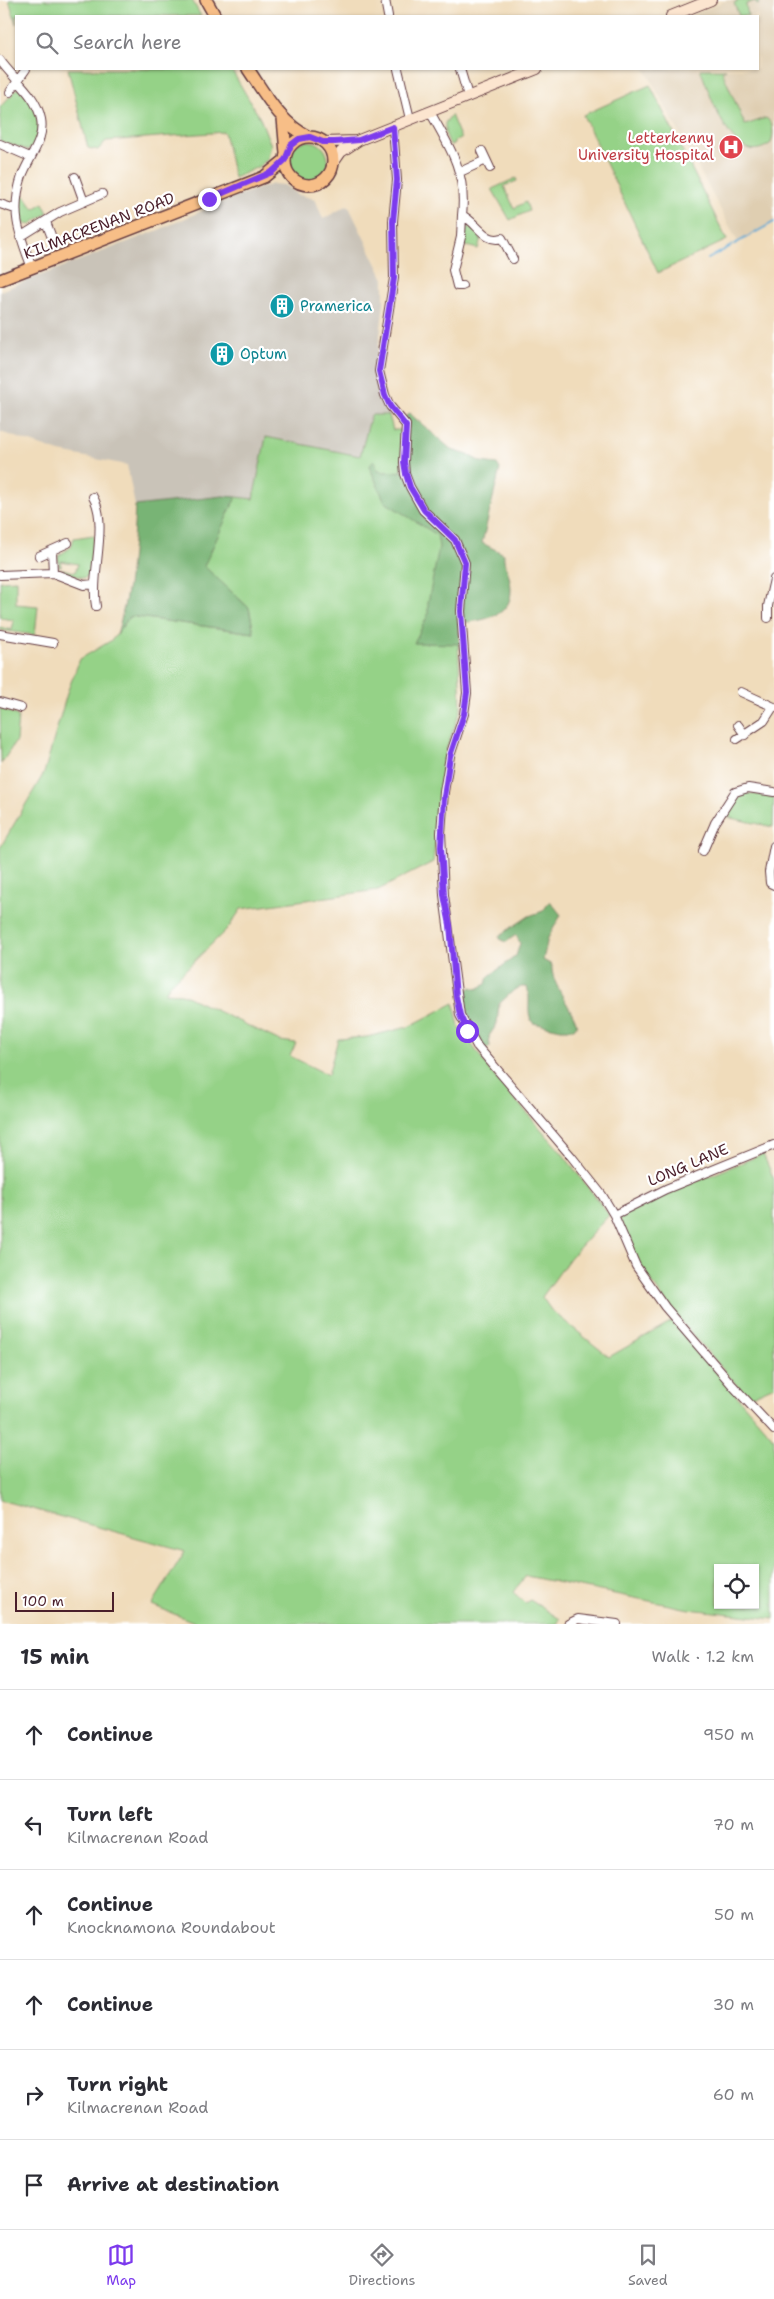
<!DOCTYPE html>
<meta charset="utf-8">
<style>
:root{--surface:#fff;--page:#f2f2f3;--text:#2b2b33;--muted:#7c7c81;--line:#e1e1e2;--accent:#7c3aed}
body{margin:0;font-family:"Shantell Sans",sans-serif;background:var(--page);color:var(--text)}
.controls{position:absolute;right:15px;bottom:15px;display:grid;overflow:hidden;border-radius:0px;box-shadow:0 1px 4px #0004}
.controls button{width:45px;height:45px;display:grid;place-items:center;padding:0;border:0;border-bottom:1px solid var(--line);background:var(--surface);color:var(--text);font:25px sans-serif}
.scale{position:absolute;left:15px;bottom:12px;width:99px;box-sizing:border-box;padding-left:5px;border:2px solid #4a1f2b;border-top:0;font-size:14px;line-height:18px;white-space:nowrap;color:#4a1f2b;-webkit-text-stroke:4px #fff;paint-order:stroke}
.stop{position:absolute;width:15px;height:15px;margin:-11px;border:4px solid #7c3aed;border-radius:50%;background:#fff}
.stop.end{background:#7c3aed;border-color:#fff;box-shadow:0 1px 5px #0008}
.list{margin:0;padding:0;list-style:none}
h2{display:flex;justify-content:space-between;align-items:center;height:65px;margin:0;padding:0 20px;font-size:21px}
h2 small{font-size:16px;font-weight:400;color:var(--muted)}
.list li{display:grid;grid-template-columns:32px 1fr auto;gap:15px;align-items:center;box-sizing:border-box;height:90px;padding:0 20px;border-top:1px solid var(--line)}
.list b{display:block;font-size:19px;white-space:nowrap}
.list p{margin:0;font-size:16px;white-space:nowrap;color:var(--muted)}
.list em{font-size:16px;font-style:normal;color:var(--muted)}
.icon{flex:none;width:28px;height:28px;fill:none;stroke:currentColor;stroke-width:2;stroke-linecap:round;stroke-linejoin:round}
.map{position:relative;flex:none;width:774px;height:1624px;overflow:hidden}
.search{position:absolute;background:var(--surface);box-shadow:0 1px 4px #0004;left:15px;right:15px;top:15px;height:55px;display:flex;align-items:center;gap:12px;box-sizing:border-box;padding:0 18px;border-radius:0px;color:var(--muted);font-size:19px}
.sheet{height:605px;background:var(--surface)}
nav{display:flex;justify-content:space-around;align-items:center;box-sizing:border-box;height:70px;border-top:1px solid var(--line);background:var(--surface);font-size:14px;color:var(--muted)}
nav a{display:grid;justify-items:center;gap:2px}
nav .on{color:var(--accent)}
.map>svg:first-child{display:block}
.built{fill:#dfceb1}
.industrial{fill:#c9c3b8}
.green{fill:#95d287;stroke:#707859;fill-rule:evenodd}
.forest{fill:#78b474;stroke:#616a50}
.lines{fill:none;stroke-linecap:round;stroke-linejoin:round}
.stream{stroke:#5ca8d5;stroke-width:2}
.minor-casing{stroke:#633b41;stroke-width:10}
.secondary-casing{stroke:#633b41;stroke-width:12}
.primary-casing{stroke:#633b41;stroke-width:14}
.minor{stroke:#fff;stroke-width:8}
.secondary{stroke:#fce5cf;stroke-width:10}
.primary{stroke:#f7be87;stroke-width:11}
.route{stroke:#7c3aed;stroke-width:6}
.labels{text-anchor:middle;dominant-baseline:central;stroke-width:4.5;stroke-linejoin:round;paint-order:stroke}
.health-label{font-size:15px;fill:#be3a42;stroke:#fff;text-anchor:end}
.street-label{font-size:15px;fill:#4a1f2b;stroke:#fff}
.culture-label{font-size:15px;fill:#0d838f;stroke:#fff;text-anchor:start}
</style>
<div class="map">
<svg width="774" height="1624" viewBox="0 0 774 1624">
<rect width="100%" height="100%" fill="#fff"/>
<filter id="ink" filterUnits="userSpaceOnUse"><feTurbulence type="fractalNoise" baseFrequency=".02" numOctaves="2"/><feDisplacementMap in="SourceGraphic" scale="10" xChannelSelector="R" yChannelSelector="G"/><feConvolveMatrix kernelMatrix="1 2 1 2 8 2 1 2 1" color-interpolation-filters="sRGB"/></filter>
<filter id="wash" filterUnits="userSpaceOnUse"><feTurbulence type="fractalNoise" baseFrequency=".0096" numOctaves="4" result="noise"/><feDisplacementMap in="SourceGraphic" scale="20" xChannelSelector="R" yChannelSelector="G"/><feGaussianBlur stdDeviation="1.12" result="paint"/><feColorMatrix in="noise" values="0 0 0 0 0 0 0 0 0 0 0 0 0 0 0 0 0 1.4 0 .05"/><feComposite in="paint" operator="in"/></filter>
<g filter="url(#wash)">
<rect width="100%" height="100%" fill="#f0dcbb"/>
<!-- built -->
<path class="built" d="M727,0h47v221l-36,21 -93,-173h113v-53h-68z"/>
<!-- industrial -->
<path class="industrial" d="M273,184l11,1 15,10 12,3 5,3 7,18 25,-14 36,74v24l-8,65 2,14 11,33h-18l-11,41 -94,-19 -13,62 -30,-3 -88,10 -8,-41 -67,-13 -60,-20v-141l156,-60 80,-35z"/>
<!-- green -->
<path class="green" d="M9,0h183l9,16h-185v8z
M739,0h18l2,4 -2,1 -2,-4 -9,3 2,12h-9l-5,-13z
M68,69h163l29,49 11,27 -3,14 -10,8 -24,11 -10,-46 -118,9 -8,9 -10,-2z
M700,69h26l-4,2 23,54 21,-7c8,5 8,17 5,25 -39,30 -61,-51 -71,-74z
M650,85l77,155 -69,33 -75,-158z
M18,88c16,11 31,49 10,62l-28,-9v-34z
M451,115l10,24 -7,2v3l-4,1 -5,-12v-10z
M288 161a20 20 0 1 1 40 0a20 20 0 1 1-40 0Z
M516,178l1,3 -13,5 10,22 12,-6 3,9 -19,9 -18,-31z
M23,194l11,15 9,-6 5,10 -19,12c-15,-3 -9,-20 -6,-31z
M468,225l13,13 -3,11 -16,-4z
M371,415h18l4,15h9v42l50,71 6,93 3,73 -15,41 -13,112 -55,28 -137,19 -12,18 -60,59 -4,7 17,1 98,47 16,2 -6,13 38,19 10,-36 29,-2 41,-10 46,-24 5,23 32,46 71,81 47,62 -39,43 -28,39 9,13 58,47 63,-36 102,118v180l-85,-10 -163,-33 -13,16 12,11 5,-3 30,19 -3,5h-358l-47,-19 33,-54 -185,-51v-652l44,-75 24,-83 12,-31 32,-19 18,-24 124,17 -5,-25 -46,-42 33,-69 17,2 13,-62 94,19zM718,1568h37v37h-37z
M94,535l-4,40 -6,3 -22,-6v-3l13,3 3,-8 -17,-3v6h-2l-1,-11 13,-9 3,-9z
M16,580v24l22,2 -3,29 -35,-5v-3l12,3 2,-10 -14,-2v-37z
M0,708l18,8 -2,25 -15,23z
M746,793l28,4 -1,30 -47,-10 8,-15z
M763,1154l11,25v207l-26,12 -77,-88 -33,-48 -20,-44 18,-12z"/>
<!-- forest -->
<path class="forest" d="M409,413l43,37 16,5 13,7 16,2 3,5 -18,74 22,11c-1,9 3,13 5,22 10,39 -19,44 -50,47l1,21 -46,-1 14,-28v-12l11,-56 -2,-12 -52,-33 -16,-36 5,-5 3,8 7,3 23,-1 -2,-54z
M223,496l13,1 -32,69 45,42 5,25 -124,-17 -13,18c13,-43 16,-84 18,-128z
M550,901l11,14 -13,23 -5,22 9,5c-2,18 20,42 25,60l-3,4h-13l-28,-6c-8,-10 -1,-24 -6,-36h-6l-7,3 -15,14 -2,20 -8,12 1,11 -6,3c-12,-18 -20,-32 -23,-54l10,-9 6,2 9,-5 2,-7 28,-21 4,-13 -4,-8 -10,7 -5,-2 -2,-4 30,-20 14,-5z"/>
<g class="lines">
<!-- stream -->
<path class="stream" d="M708,259l66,-37"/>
</g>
</g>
<g filter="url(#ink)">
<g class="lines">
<defs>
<path id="minor" d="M385,0l3,16
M0,60c13,19 36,34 41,59 4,21 -12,38 -19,57 -12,36 -3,58 10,92
M398,69l12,50
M460,69l8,27
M10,92l16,-23
M430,112c20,35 37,61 32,103 15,7 23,29 40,23l11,21
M393,127l4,53 -4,41 1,57 -15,93 6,24 5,11 16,19 -2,37 1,12 5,13 13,23 32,30 10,23 -4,48 6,82 -3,21 -14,42 -6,36 -3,41 3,62 16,120 17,31 94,110 31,39 12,20 22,51 29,41 68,79 41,44
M0,144l30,13
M482,151l8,17
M460,172l26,-12
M75,177l9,25
M0,204l15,5
M46,222l8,21
M20,237l40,-25 42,-18
M462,286h-5l-4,-16 8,-33 1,-22
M93,497c16,27 -3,79 3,109
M52,551l1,22
M39,556l29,-13
M0,575l53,-2 31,12 10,-1
M768,618v-12l6,-27
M0,634l53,9
M741,692l33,15
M0,702l21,6
M738,725l7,10
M737,739l27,-18 9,-14
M774,846l-5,26 1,11 4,2
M703,851l12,-28 20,-31 13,-4 26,4
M614,1215l52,-26 108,-44
M568,1624l10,-5 39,5"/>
<path id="secondary" d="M671,16l40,-16
M323,142l34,-1
M332,165l9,-13 18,-12 178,-71"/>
<path id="primary" d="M206,0l9,16
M248,69c17,25 33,55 61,68
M283,118l3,35
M285 161a24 24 0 1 1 48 0a24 24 0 1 1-48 0Z
M0,280l264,-103 21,-17"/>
</defs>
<!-- minor casing -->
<use href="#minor" class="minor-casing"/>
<!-- secondary casing -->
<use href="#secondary" class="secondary-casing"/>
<!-- primary casing -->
<use href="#primary" class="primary-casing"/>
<!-- minor -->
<use href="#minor" class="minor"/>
<!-- secondary -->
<use href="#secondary" class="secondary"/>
<!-- primary -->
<use href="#primary" class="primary"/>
</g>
</g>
<g class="lines" filter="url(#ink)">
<!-- route -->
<path class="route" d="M209,199l63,-27 13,-12 6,-15 8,-6 11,-2 13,5h12l24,-2 34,-13 4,53 -4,41 1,57 -15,93 6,24 5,11 16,20 -2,36 2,12 4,13 14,23 31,30 10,23 -4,48 6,81 -3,22 -14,42 -6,41 -3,50 3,48 6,30 6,71 4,19 7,16"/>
</g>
<!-- icons -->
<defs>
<symbol id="hospital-disc" viewBox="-11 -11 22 22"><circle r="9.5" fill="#e0444e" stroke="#fff"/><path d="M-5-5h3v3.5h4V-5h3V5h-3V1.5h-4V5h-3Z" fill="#fff"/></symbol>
<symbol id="building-disc" viewBox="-11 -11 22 22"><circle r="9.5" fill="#0f9aa8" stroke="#fff"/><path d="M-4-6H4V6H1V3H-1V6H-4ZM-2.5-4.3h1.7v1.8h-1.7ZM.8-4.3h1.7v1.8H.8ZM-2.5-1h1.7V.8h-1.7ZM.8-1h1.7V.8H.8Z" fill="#fff"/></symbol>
</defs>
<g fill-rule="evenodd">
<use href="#hospital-disc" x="717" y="133" width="28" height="28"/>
<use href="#building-disc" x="268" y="292" width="28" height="28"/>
<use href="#building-disc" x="208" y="340" width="28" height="28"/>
</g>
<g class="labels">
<!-- health labels -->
<g class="health-label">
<text x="714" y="138">Letterkenny<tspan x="714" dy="17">University Hospital</tspan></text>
</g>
<!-- street labels -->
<g class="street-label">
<text transform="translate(99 226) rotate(-21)">KILMACRENAN ROAD</text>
<text transform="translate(688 1165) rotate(-23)">LONG LANE</text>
</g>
<!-- culture labels -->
<g class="culture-label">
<text x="300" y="306">Pramerica</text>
<text x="240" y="354">Optum</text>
</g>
</g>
</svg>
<div class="controls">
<button><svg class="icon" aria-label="locate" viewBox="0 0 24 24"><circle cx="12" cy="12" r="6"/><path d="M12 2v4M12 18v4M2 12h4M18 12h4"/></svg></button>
</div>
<div class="scale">100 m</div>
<div class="stop" style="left:467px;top:1031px"></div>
<div class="stop end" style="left:209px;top:199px"></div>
<div class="search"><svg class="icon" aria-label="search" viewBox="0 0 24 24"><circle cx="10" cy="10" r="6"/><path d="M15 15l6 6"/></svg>Search here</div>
</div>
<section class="sheet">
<h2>15 min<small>Walk · 1.2 km</small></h2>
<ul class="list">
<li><svg class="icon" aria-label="ahead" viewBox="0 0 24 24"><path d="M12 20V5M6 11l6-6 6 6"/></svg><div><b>Continue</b></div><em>950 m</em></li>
<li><svg class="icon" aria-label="left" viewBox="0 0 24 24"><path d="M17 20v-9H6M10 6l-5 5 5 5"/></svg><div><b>Turn left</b><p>Kilmacrenan Road</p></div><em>70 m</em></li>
<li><svg class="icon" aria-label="ahead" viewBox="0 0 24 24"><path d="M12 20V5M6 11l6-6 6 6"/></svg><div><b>Continue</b><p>Knocknamona Roundabout</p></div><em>50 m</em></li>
<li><svg class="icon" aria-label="ahead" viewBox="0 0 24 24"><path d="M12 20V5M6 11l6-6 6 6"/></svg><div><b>Continue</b></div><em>30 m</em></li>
<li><svg class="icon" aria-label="right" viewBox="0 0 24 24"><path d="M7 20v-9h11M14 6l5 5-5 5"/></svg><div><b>Turn right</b><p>Kilmacrenan Road</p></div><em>60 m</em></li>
<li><svg class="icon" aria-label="arrive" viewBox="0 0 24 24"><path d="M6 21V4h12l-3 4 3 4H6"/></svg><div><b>Arrive at destination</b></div></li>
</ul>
</section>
<nav>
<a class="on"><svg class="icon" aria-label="map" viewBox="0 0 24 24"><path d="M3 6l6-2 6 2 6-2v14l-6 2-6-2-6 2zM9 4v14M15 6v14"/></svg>Map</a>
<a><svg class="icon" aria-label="directions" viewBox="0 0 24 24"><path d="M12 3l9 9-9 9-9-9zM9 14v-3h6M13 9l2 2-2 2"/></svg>Directions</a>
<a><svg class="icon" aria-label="saved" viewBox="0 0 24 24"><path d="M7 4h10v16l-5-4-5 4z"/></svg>Saved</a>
</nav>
